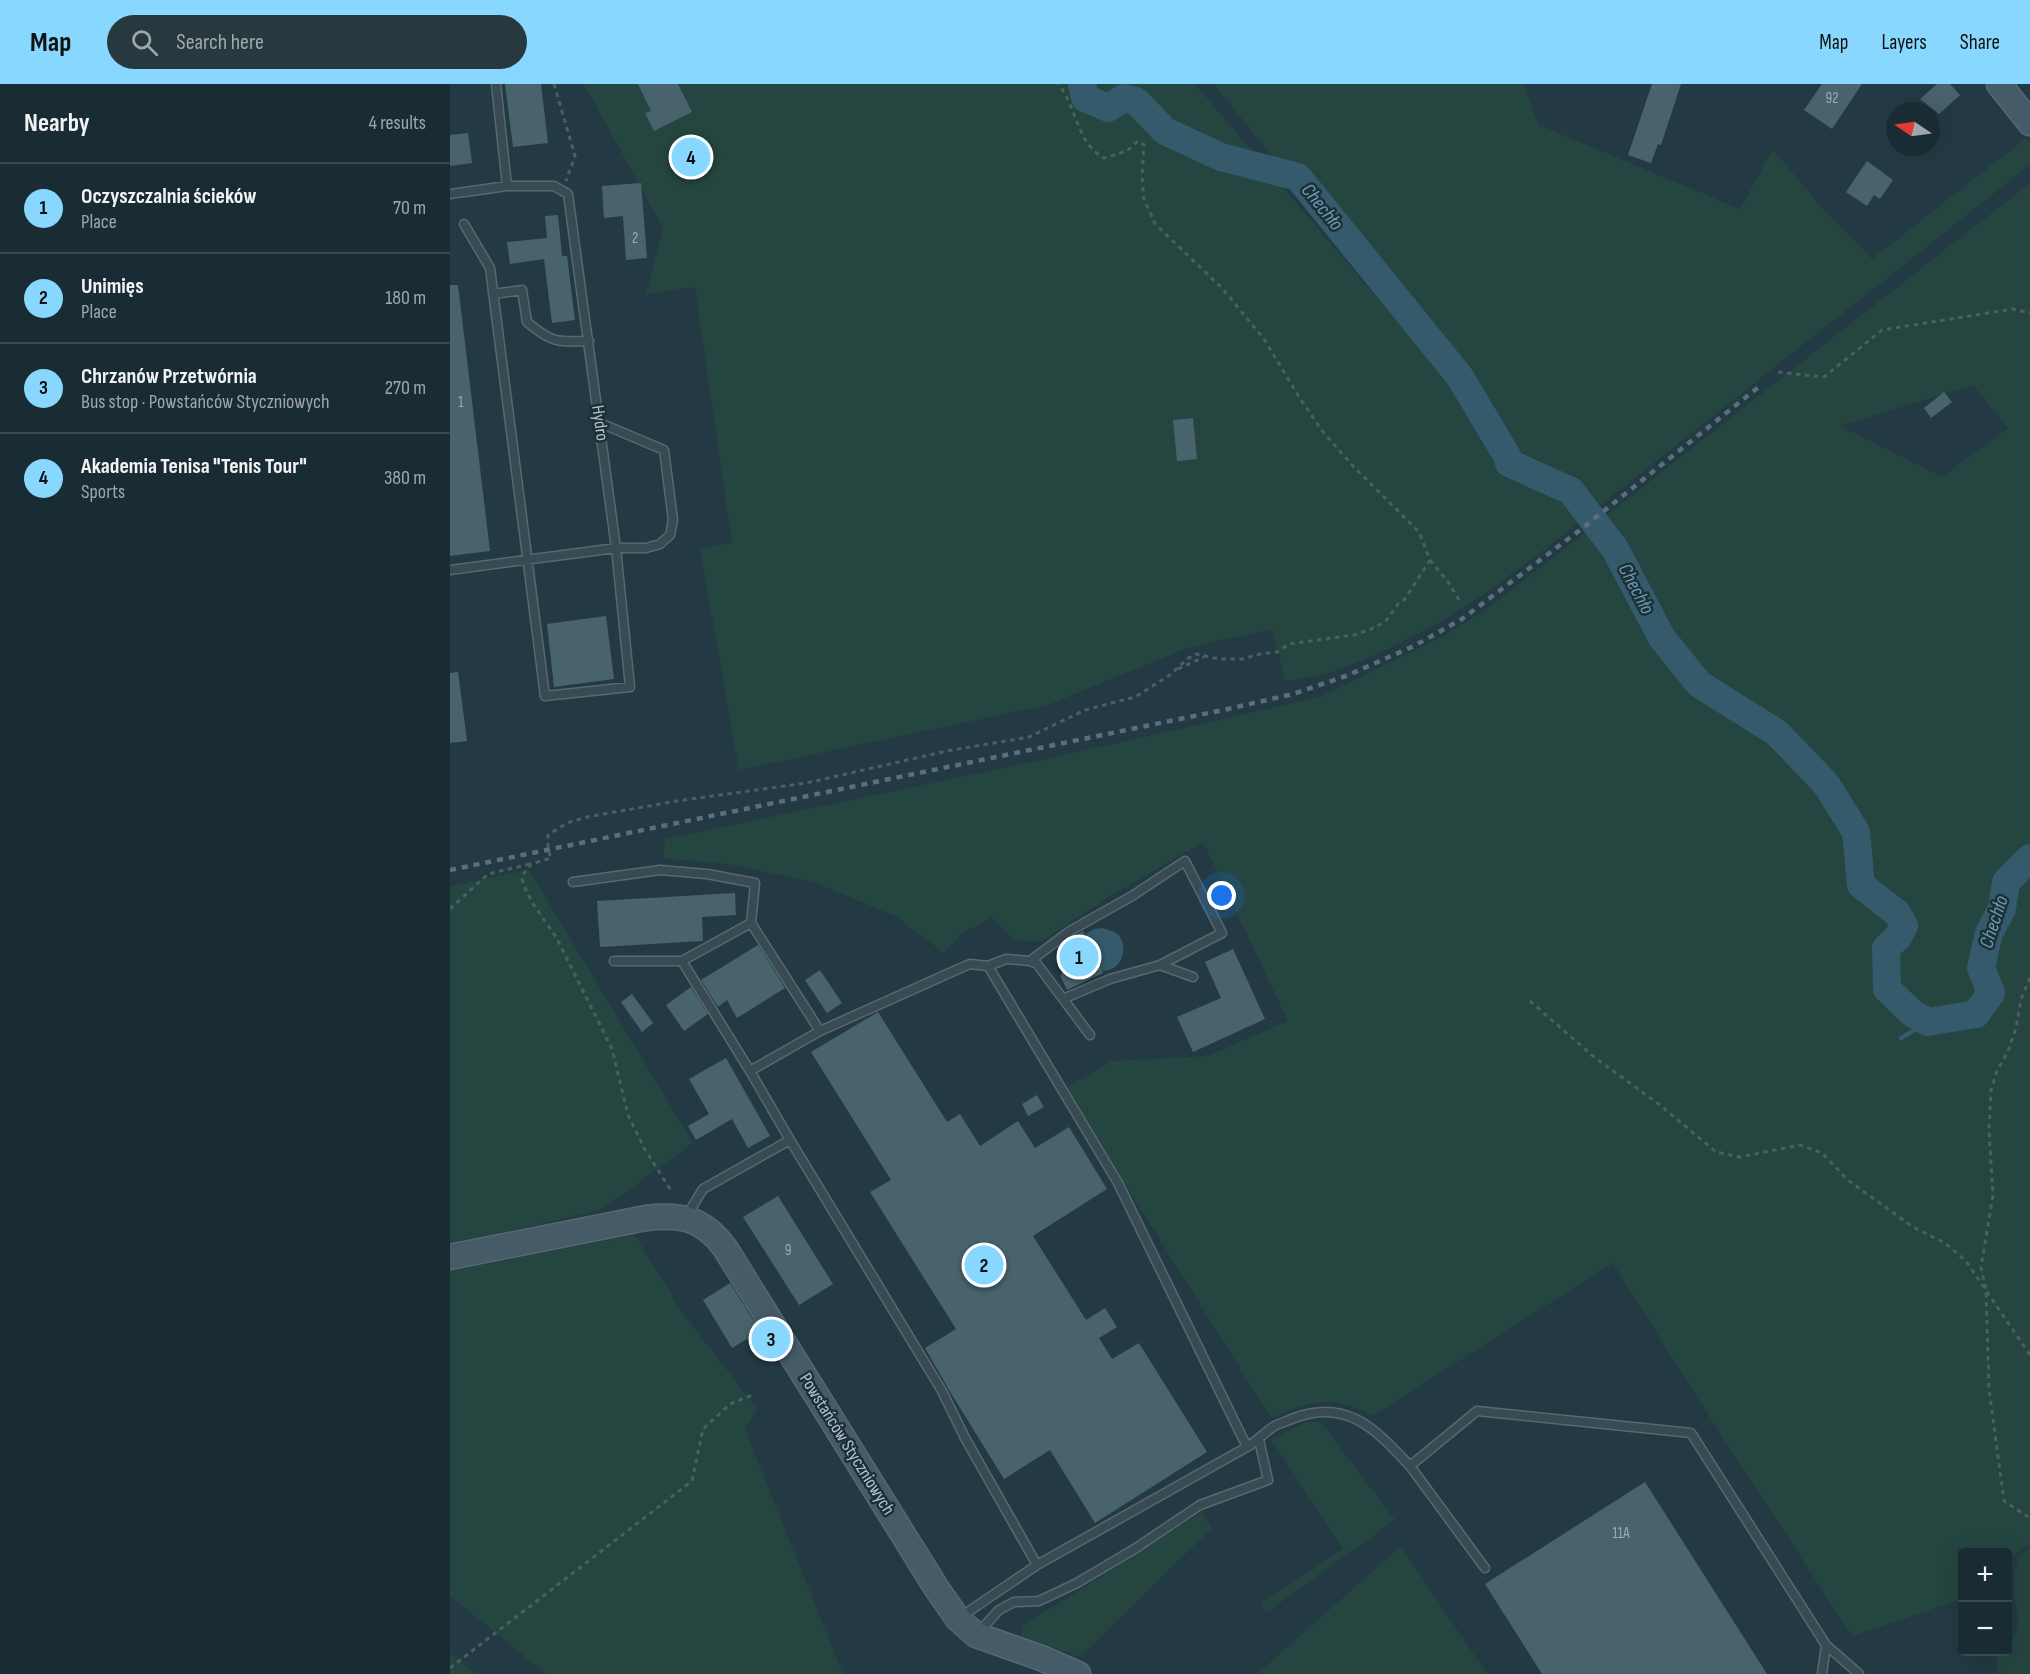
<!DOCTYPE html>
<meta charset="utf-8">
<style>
:root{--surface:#1a2c33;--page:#27383f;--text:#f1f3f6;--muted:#9fa7ac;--line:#38484e;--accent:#88d7ff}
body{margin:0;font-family:"Sofia Sans Condensed",sans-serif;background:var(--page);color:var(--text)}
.controls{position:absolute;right:18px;bottom:18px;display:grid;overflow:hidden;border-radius:6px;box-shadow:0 6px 24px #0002}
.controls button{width:54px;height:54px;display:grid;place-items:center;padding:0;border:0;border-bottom:2px solid var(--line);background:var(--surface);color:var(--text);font:30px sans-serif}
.compass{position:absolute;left:1436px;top:18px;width:54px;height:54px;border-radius:50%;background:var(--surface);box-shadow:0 6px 24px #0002;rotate:283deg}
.you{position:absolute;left:772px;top:812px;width:21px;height:21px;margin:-15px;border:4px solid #fff;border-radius:50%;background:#1a73e8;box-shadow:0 0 0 9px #1a73e833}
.badge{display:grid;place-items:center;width:39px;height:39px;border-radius:50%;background:var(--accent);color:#111;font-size:20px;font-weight:700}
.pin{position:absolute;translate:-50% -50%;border:3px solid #fff;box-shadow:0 2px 6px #0006}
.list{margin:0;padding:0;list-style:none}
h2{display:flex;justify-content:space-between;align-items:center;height:78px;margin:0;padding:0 24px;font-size:26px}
h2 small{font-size:20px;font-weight:400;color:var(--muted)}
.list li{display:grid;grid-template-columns:39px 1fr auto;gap:18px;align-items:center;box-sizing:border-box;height:90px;padding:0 24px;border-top:2px solid var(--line)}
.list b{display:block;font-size:22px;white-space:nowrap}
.list p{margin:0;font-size:20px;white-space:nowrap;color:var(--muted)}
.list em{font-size:20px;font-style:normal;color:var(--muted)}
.icon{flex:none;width:33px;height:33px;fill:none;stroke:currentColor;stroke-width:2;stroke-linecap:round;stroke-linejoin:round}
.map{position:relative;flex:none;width:1580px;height:1590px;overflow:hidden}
header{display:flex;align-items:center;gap:36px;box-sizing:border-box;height:84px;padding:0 30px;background:var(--accent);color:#111}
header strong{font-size:28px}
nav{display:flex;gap:33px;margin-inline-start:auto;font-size:21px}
.search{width:420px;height:54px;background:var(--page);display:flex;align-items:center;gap:15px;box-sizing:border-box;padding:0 21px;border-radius:33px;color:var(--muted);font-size:22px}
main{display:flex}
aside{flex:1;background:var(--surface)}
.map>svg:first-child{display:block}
.green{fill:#254540;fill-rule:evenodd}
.water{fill:#345a6b}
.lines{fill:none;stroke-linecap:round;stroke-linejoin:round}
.stream{stroke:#345a6b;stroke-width:4.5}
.river{stroke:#345a6b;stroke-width:28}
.building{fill:#49636c}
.lane-casing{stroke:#566870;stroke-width:11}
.secondary-casing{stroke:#566870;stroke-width:27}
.path{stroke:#46625e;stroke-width:3;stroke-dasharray:4.5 4.5;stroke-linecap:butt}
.lane{stroke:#384b53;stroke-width:8}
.secondary{stroke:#455b67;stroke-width:24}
.rail{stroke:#59707b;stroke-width:4.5;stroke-dasharray:6 6;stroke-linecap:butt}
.labels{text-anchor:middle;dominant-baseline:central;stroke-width:5;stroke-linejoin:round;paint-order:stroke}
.number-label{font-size:15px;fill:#9aacb5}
.street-label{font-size:18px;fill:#b5c5cd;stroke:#1d3039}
.water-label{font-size:20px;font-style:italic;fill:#6a9bb0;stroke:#1d3039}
</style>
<header>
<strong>Map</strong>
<div class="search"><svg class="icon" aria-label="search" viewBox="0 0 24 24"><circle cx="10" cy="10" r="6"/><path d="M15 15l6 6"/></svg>Search here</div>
<nav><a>Map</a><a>Layers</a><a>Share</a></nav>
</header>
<main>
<aside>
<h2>Nearby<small>4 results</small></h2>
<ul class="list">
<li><span class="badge">1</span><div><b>Oczyszczalnia ścieków</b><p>Place</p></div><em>70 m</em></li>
<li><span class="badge">2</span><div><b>Unimięs</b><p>Place</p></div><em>180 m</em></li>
<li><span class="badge">3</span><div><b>Chrzanów Przetwórnia</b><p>Bus stop · Powstańców Styczniowych</p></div><em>270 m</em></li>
<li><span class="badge">4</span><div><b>Akademia Tenisa &quot;Tenis Tour&quot;</b><p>Sports</p></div><em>380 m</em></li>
</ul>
</aside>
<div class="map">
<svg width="1580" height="1590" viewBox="0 0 1580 1590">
<rect width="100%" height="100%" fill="#233a44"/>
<!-- green -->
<path class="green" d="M134,0h611l342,402 -323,-402h309l16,41 201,84 33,-60 54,65 45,45 154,-121 4,5v22l-480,380 -68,51 -52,32 -56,28 -44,17 -44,9 -14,-53 -85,19 -139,57 -309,65 -39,-221 32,-6 -37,-256 -49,7 17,-66z
M1580,99v1361l-22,14v-6h-46v47l-110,37 -152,-234 -87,-139 -239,152c-45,-20 -59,-15 -103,3l-206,-330 47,-27 95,-5 81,-35 -85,-179 -96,56 -66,44 -28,-2 -21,-23 -32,18 -16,18 -49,-37 -79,-33 -82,-18 -71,-7 2,-19 386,-81 269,-61 123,-61 44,-27zM1523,301l35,43 -66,49 -102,-51z
M79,786l164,273 -81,59 -13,8 -149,36v-360z
M185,1151l47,77 75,97 -12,20 98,245h-297l-96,-78v-325z
M857,1338h14l74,98 -129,93 -5,-9 82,-56 -72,-109z
M752,1428l10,16 -132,129 -36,-12 -25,-4 4,-15z
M951,1462l86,128h-230z
M1580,1465v125h-33v-19l4,-3h7v-7c16,-15 8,-34 6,-53 -1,-13 1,-25 5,-37z
M0,1569l26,21h-26z"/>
<!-- water -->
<path class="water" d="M653,844c4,2 10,2 13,5 12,9 9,31 -5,36 -3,2 -6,1 -9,2l-18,-36 10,-6z"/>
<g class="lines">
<!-- stream -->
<path class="stream" d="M1047,380l10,-8
M1451,954l27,-16"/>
<!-- river -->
<path class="river" d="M632,0l3,14 23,10 16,-10 12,3 29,30 56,26 77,20 162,200 47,79 2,7 62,28 44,58 47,89 37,46 78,49 49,51 30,48 5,53 36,28 7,13 -6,11 -12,11 1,41 25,24 16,9 48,-8 15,-21 -10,-25 8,-35 13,-24 4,-27 24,-24"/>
</g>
<!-- building -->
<path class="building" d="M55,0h36l7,59 -35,4z
M188,0h40l14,28 -38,19 -9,-18 6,-2z
M1202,0h29l-20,61 -3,-1 -7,19 -23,-8z
M1372,0h40l-30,45 -28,-19z
M1487,0h13l10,11 -21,19 -19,-15z
M18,49l4,30 -22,3v-31z
M1417,77l26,19 -13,19 -6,-4 -7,11 -21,-14z
M191,99l6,75 -21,2 -3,-44 -19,2 -2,-32z
M108,131l4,41h5l8,64 -23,3 -8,-64 -34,5 -3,-22 40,-4 -2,-22z
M0,201h8l32,266 -40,5z
M1494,308l8,10 -21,16 -7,-10z
M743,334l4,41 -20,2 -4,-41z
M156,532l8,63 -60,8 -7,-63z
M8,588l9,69 -17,2v-70z
M285,809l1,22 -34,2 1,24 -103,6 -3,-46z
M633,847l20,42 -36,17 -7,-15 9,-5 -11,-22z
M308,861l27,43 -48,30 -10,-18 -9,7 -17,-27z
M783,865l32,70 -72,33 -16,-35 44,-19 -16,-36z
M370,886l22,33 -15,10 -22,-33z
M241,903l17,27 -24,17 -18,-26z
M182,910l21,29 -11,9 -21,-30z
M428,928l69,110 13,-8 20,32 38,-25 17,27 34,-21 38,62 -74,47 53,84 19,-12 12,19 -18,11 13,21 27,-16 68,109 -112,71 -45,-73 -46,29 -52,-84 -27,-47 31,-19 -86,-137 21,-12 -80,-128z
M276,974l44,78 -22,12 -16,-29 -36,21 -8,-14 21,-12 -20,-35z
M587,1011l7,12 -16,9 -6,-12z
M328,1112l55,88 -34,21 -56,-88z
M280,1199l30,48 -28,17 -29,-48z
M1195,1398l122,192h-225l-57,-90z"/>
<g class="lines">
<defs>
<path id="lane" d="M46,0l11,102
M0,110l57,-8h47l14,8 48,354 -166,22
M14,140l26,44 55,428 85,-9 -14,-139h30l14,-4 10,-9 3,-15 -9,-70 -64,-27
M43,210l29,-4 5,32c25,21 30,20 62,19
M123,798l87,-12 47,4 48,9 -4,40 -69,38
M301,839l69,108
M164,877h68l68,110 40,69
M580,877l40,-30 62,-35 53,-35 37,72 -62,32
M613,915l47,-20 50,-14 33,12
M300,987l70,-40 134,-60 16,-7 18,2 18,-7 24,2 7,3 53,71
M236,1133l17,-28 87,-49 152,251 23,47 72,127
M797,1363c10,-6 16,-13 26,-20 6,-4 15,-6 21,-9 54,-20 82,12 116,48
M1035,1484l-75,-102 67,-55 214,22 135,212 33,29
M509,1534l78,-53 210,-118 -129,-264 -130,-217
M528,1549l21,-23 15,-8 25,-1 38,-18 59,-35 64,-43 68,-25 -9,-40
M1372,1590l4,-29"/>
<path id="secondary" d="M1549,0l31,39
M0,1173l196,-39c35,-4 57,0 79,30l212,341 21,30 18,16 65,23 37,16"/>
</defs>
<!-- lane casing -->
<use href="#lane" class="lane-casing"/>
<!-- secondary casing -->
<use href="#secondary" class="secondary-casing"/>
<!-- path -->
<path class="path" d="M104,0l21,72 -9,25
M1328,288l46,5 58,-47 131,-21 17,4
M980,476l18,22 13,21
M728,585l26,-12
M0,825l38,-35 42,-10
M1580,894l-9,21 -5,29 -8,23 -11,20 -6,19 -2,40 4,65 -12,72 5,24 3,98 15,112 26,17
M1080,917l64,56 66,48 56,47 24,5 60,-12 22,8 27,28 64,46 32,16 21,18 64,94
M220,1105l-26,-41 -16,-33 -16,-66 -56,-112 -23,-33 -10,-20 -1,-8 9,-12 20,-6 -3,-8v-15l19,-12 20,-6 90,-16 129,-18 141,-32 82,-14 56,-27 50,-13 35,-22 17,-16 9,-5 23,5h23l18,-5 17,-2 12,-8 65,-9 15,-5 16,-8 13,-18 7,-5 25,-39 -11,-28 -66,-66 -30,-34 -24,-35 -35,-58 -42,-51 -67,-64 -11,-25 -2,-22 2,-32 -6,-4 -11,10 -23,7c-28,-15 -27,-52 -46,-74
M0,1584l242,-187 11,-52 27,-25 25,-10"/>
<!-- lane -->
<use href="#lane" class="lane"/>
<!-- secondary -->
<use href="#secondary" class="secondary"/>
<!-- rail -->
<path class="rail" d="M0,786l778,-161 65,-15 53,-18 68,-30 48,-27 122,-92 177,-142"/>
</g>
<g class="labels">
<!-- number labels -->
<g class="number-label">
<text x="1382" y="14">92</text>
<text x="185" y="154">2</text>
<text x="11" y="318">1</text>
<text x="338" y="1166">9</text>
<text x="1171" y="1449">11A</text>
</g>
<!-- street labels -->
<g class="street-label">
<text transform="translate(150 339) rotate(82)">Hydro</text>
<text transform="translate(397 1360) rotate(58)">Powstańców Styczniowych</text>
</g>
<!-- water labels -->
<g class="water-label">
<text transform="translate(872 123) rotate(51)">Chechło</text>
<text transform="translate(1186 505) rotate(62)">Chechło</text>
<text transform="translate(1544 838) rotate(-72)">Chechło</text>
</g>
</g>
</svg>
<div class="controls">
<button>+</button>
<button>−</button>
</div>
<svg class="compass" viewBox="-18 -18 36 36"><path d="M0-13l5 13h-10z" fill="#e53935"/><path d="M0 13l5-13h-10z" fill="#9fa7ac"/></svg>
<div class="you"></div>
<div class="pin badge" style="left:629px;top:873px">1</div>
<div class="pin badge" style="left:534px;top:1181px">2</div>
<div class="pin badge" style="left:321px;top:1255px">3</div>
<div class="pin badge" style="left:241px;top:73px">4</div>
</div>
</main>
